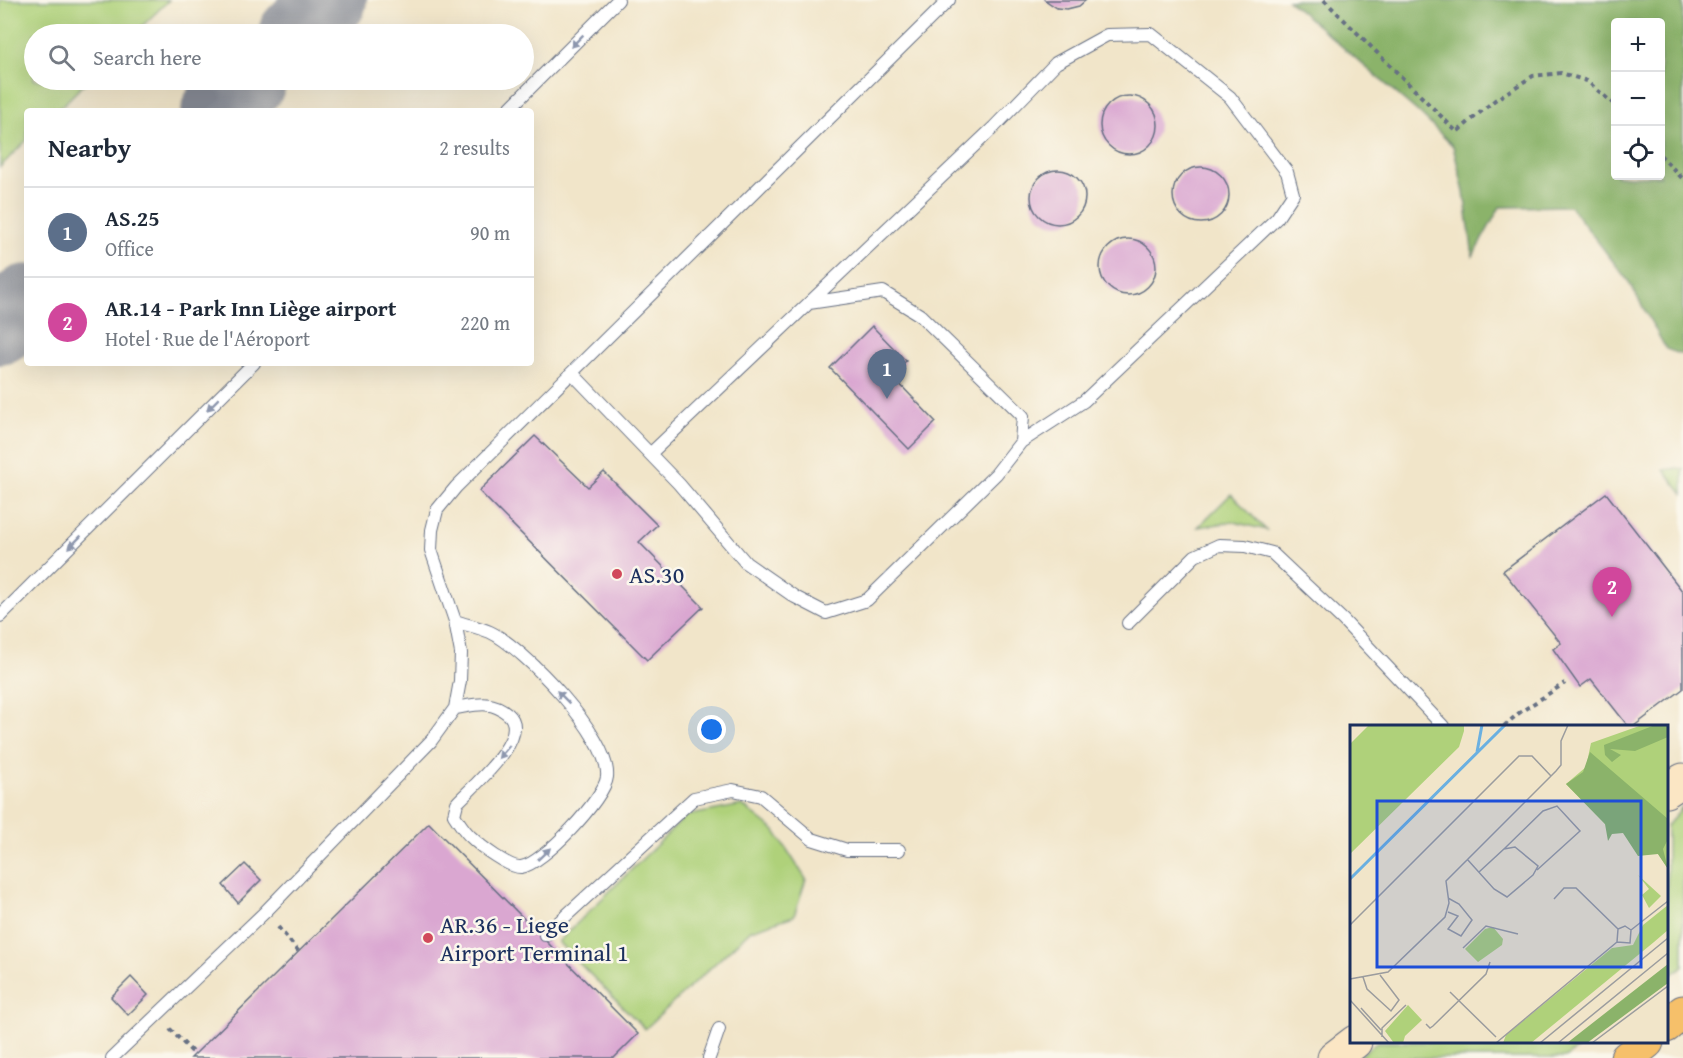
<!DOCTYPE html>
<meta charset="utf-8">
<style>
:root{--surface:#fff;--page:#f6f6f7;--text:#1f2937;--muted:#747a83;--line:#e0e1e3;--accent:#d1495b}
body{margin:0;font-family:"Gentium Book Plus",serif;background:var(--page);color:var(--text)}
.controls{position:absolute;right:18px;top:18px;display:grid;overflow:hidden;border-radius:6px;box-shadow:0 6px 24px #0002}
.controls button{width:54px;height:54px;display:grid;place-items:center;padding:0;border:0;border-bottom:2px solid var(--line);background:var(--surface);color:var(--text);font:30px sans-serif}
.you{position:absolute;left:712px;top:730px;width:21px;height:21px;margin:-15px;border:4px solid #fff;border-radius:50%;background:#1a73e8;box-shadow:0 0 0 9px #1a73e833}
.badge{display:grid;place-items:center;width:39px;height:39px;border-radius:50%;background:var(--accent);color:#fff;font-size:20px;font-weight:700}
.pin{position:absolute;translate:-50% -50px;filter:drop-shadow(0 2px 3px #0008)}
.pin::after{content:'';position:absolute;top:32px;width:21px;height:18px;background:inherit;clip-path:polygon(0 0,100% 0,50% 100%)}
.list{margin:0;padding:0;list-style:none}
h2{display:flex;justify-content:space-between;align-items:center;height:78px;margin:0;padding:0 24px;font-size:26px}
h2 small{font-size:20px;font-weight:400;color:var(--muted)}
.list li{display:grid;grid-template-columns:39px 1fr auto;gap:18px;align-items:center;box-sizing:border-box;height:90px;padding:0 24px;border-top:2px solid var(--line)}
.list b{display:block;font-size:22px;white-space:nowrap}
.list p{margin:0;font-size:20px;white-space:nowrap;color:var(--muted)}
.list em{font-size:20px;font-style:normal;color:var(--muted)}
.icon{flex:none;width:33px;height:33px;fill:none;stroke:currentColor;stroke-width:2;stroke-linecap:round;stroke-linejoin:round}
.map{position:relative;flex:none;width:1683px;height:1058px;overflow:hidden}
.search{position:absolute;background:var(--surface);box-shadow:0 6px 24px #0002;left:24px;top:24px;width:510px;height:66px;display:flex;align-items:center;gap:15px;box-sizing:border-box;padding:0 21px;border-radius:33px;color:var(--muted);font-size:22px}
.panel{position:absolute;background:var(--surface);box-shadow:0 6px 24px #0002;left:24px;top:108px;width:510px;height:258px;border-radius:6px}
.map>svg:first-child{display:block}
.green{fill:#afd17a;stroke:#65806c;stroke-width:1.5}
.forest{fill:#8bb36a;stroke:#537164;stroke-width:1.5;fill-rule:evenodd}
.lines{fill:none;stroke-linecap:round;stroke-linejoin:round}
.taxiway{stroke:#868a94;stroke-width:74}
.building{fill:#daa7d1}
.service-casing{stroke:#666f83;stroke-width:14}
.secondary-casing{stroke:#666f83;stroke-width:35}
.motorway-casing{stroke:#666f83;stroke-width:35}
.path{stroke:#666f83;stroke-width:4;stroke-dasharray:4.5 4.5;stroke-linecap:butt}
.service{stroke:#fff;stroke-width:12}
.secondary{stroke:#fbe6c4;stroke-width:33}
.motorway{stroke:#f6c06b;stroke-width:33}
.oneway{fill:#8d97ae}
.poi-dot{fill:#d1495b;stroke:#fbf7ec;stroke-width:2}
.labels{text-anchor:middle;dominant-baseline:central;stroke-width:5;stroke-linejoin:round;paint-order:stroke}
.poi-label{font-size:24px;fill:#1b2f5e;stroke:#fbf7ec;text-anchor:start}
.inset-river{fill:none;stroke:#6ab0e1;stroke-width:3}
.inset-road{fill:none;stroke:#9b9c9e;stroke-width:1.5}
.view{fill:#1d4ed8;fill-opacity:0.15;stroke:#1d4ed8;stroke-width:3}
.inset-edge{fill:none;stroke:#1b2f5e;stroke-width:3}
</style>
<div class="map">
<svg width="1683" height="1058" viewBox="0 0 1683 1058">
<rect width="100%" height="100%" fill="#fbf7ec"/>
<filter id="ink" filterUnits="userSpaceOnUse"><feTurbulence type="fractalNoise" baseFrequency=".0167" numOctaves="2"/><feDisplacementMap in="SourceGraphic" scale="12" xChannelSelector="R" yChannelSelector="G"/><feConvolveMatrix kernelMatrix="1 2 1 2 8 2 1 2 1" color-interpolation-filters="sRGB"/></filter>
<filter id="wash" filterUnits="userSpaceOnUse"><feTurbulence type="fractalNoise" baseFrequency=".008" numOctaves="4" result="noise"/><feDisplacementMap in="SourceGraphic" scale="24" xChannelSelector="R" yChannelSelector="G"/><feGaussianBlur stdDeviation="1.35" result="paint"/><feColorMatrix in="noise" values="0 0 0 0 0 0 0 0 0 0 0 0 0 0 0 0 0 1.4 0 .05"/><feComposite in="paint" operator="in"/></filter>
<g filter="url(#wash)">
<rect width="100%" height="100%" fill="#f1e5c9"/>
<!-- green -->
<path class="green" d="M0,0h169l-35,34h-100v46h54l-31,31h-30v29l-27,27z
M1677,468l6,1v25l-19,-24z
M1231,494l35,36 -32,-8 -36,5z
M742,805l33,26 31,48 -12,37 -43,14 -106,99 -87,-87 128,-126z
M1683,806v160l-16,13v-153z
M1377,1042h210l-22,16h-208z"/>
<!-- forest -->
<path class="forest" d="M1288,0h395v355l-17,-6 -37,-67 -59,-76 -70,1 -27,49 -9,-64 -11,-46 -35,-34zM1616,22h44v154h-44z"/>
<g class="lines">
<!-- taxiway -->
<path class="taxiway" d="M295,34l35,-34
M218,111l32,-31
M0,328l27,-27"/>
</g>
<g id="blocks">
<!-- building -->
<path class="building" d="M1045,0h41l-7,6 -12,3 -10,-1z
M1100 125a29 29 0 1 1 58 0a29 29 0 1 1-58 0Z
M1173 195a28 28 0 1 1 56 0a28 28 0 1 1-56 0Z
M1031 197a27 27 0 1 1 54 0a27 27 0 1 1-54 0Z
M1100 267a28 28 0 1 1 56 0a28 28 0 1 1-56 0Z
M872,326l34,35 -15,14 45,47 -27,27 -79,-81z
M535,436l53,51 16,-15 53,53 -18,17 64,65 -56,53 -168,-169z
M1606,493l77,99v97l-49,37h-6l-37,-47 -11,8 -27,-38 8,-6 -58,-72z
M429,823l209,211 -24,24h-423z
M245,864l16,16 -23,23 -15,-18z
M131,977l17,18 -20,20 -17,-18z"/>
</g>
</g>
<g filter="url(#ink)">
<use href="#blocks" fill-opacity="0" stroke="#666f83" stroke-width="1.5"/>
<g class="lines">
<defs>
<path id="service" d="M507,111l111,-111
M809,303l185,-176 62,-64 51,-28 44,-1 79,63 57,75 6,22 -16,24 -193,183 -63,41
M572,373l107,111 67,79 49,34 31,16 41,-13 129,-126 25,-32 2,-26 -103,-101 -37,-23 -74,11 -159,151
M0,616l254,-253
M455,621c11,4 24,6 35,11 33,15 121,106 117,145 -2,21 -65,88 -86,90 -12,1 -41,-21 -50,-30 -7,-6 -12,-15 -17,-22l3,-12c15,-16 76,-67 51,-89 -17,-15 -33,-9 -53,-6
M1128,623l67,-67 24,-11 26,1 27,7 71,67 100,106
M545,935l149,-137 39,-8 28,6 51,43 35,11h52
M112,1058l153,-146 166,-171 24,-33 5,-27 1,-28 -6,-32 -24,-71 1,-20 5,-20 19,-23 493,-487
M709,1058l10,-29"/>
<path id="secondary" d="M1666,791l17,-11
M1334,1058l21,-16"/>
<path id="motorway" d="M1666,1026l17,-14
M1627,1058l20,-16"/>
</defs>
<!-- service casing -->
<use href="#service" class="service-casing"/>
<!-- secondary casing -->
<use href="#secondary" class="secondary-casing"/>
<!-- motorway casing -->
<use href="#motorway" class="motorway-casing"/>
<!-- path -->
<path class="path" d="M1324,0l133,132 38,-32 38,-24 28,-3 26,8 29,25
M1660,155l23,24
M1504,726l15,-13 46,-30
M278,927l21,25
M170,1029l24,25"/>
<!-- service -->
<use href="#service" class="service"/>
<!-- secondary -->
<use href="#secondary" class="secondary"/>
<!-- motorway -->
<use href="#motorway" class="motorway"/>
</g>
<!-- one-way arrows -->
<defs><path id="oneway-solid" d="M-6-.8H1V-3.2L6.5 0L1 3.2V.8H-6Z" transform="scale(1.5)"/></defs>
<g class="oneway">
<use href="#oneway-solid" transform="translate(577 41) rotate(135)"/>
<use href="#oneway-solid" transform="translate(213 404) rotate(135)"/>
<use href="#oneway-solid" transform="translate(75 542) rotate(135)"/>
<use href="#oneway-solid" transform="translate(563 697) rotate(-135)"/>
<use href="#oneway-solid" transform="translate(504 752) rotate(130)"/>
<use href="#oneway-solid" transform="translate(544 854) rotate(-43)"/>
</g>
</g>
<!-- markers -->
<g class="poi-dot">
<circle cx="617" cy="574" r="6"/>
<circle cx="428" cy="938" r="6"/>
</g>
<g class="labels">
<!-- poi labels -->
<g class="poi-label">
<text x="629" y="574">AS.30</text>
<text x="440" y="924">AR.36 - Liege<tspan x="440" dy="28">Airport Terminal 1</tspan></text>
</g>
</g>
<!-- overview -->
<g transform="translate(1350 725)">
<rect width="318" height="318" fill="#f1e5c9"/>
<path d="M19,0h95v6l-5,16 -109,107v-110zM292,0h26v144l-14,-21 -49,-24 -39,-40 20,-17 5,-24zM288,150l23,21 -12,12 -7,-13 7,-6zM318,180v25l-14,12 -123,101h-28l3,-8 106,-87 21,-3 10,-20zM143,202l10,12 -1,6 -24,17 -13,-13 20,-20zM58,280l14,15 -17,16 -2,7h-9l-9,-12z" fill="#afd17a"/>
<path d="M305,0h13v12l-33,14 -25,-2 11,6 -9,7 -7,-7 -1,-10zM240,27l78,67v20l-5,10 5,20 -10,-15 -20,2 -15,-23 -11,1 -4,7 -3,-17 -39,-40 17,-12zM318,239v19l-81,60h-20z" fill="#8bb36a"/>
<path class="inset-river" d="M127,27l5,-27M0,154l155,-154"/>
<path class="inset-road" d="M154,124l39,-38 14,-5 23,25 -43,39M117,134l27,30 13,8 26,-22 5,-9 -23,-19 -11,2 -25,23M98,173l11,6 13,16 -11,16 -13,-7 10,-13 -10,-4M204,174l10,-11h12l42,41M0,200l169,-169h13l19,20M281,205l37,-29M267,217l1,-13 7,-3 6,4M267,217l13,1 1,-13M113,223l23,-22 32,8M13,252l4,12 24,22 8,-11 -19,-25M0,254l38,-7 57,-55 4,-14 -3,-22 110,-110 5,-6v-24l7,-16M100,267l46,45M0,275l39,43M11,283l20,22M76,299l4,4 3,-2 53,-52 4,-12M32,312v-9l24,-23M146,318l121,-101M190,318l128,-105M208,318l110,-90M242,318l76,-57"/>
<path class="view" d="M27,76h264v166h-264z"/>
<rect width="318" height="318" class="inset-edge"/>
</g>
</svg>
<div class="controls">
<button>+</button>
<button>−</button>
<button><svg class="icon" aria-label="locate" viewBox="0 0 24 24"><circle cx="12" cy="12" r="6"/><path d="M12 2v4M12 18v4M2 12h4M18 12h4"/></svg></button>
</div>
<div class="you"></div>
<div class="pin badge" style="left:887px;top:399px;background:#5c6f8a">1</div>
<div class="pin badge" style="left:1612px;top:617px;background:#d1479c">2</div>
<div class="search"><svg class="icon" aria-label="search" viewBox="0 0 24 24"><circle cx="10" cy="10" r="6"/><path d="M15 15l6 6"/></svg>Search here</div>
<section class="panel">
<h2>Nearby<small>2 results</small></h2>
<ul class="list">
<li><span class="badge" style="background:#5c6f8a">1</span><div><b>AS.25</b><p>Office</p></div><em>90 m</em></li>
<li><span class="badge" style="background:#d1479c">2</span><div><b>AR.14 - Park Inn Liège airport</b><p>Hotel · Rue de l'Aéroport</p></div><em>220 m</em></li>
</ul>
</section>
</div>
